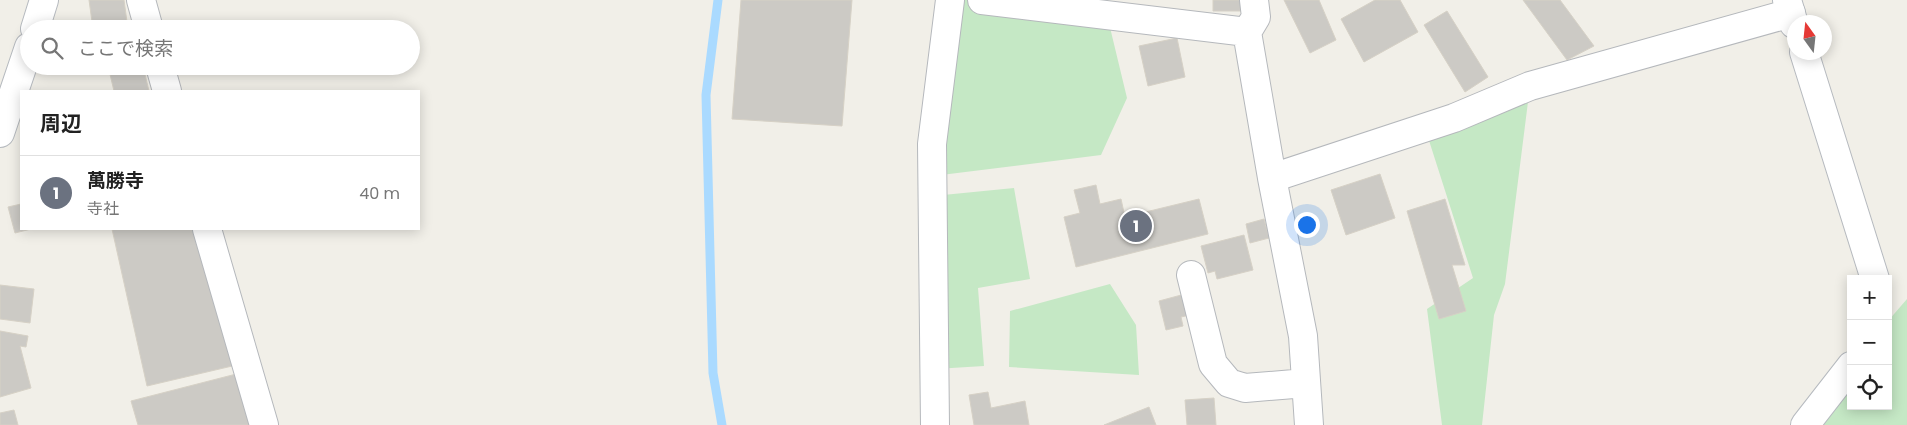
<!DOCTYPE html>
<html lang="ja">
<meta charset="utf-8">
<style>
:root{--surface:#fff;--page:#f6f6f6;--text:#222;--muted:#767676;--line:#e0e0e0;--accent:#ea4335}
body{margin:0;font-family:Poppins,"Noto Sans JP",sans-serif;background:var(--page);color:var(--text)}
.controls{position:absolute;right:15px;bottom:15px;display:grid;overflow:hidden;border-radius:0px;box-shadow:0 2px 12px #0003}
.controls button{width:45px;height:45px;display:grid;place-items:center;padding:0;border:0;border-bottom:1px solid var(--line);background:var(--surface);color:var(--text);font:25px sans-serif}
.compass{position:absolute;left:1787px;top:15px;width:45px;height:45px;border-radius:50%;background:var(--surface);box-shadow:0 2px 12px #0003;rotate:345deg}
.you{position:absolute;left:1306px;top:224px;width:18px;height:18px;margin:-12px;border:4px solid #fff;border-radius:50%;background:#1a73e8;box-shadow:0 0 0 8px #1a73e833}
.badge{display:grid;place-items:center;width:32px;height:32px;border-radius:50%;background:var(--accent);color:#fff;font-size:16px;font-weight:700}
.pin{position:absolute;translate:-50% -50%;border:2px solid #fff;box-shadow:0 1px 5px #0006}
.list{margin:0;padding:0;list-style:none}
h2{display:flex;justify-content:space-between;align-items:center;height:65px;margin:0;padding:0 20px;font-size:21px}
h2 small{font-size:16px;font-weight:400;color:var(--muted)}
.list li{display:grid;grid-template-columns:32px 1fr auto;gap:15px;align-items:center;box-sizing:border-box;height:75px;padding:0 20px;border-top:1px solid var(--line)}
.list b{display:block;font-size:19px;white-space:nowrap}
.list p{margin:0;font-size:16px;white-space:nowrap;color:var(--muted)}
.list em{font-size:16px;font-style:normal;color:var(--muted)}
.icon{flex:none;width:28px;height:28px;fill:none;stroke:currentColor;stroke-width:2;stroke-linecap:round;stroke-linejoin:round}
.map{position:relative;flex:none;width:1907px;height:425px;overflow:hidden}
.search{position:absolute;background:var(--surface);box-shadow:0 2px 12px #0003;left:20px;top:20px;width:400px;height:55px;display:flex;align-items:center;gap:12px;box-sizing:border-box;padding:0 18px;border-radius:28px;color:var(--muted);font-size:19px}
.panel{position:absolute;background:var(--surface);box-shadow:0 2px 12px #0003;left:20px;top:90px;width:400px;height:140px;border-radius:0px}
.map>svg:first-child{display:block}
.green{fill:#c5e8c5}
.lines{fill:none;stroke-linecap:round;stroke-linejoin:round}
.stream{stroke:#aadaff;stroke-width:9}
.building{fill:#cccac5;stroke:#d6d1c6}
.street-casing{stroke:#b5b8bc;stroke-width:30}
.secondary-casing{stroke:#b6babf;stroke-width:30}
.street{stroke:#fff;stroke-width:28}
.secondary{stroke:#fff;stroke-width:28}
</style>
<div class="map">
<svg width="1907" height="425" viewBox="0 0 1907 425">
<rect width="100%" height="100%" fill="#f1efe8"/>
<!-- green -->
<path class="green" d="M950,0h33l124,15 20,83 -26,57 -168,21z
M1530,86l-25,198 -11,31 -12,110h-40l-15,-116 46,-31 -48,-150z
M1014,188l16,91 -52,9 6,78 -49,3 -2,-173z
M1110,284l26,41 3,50 -130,-8 1,-56z
M1907,299v126h-96l40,-56v37h37v-85z"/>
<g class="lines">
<!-- stream -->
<path class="stream" d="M718,0l-12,95 7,278 9,52"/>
</g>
<!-- building -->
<path class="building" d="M89,0h35l4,29h-35z
M741,0h111l-10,126 -110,-7z
M1213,0h28l1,11h-29z
M1284,0h35l17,40 -26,13z
M1375,0h25l18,32 -54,30 -23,-43z
M1523,0h37l34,46 -27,14z
M1447,11l41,66 -23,15 -41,-67z
M1177,38l8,39 -37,9 -9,-40z
M108,66h35l6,25h-35z
M1380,174l15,44 -49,17 -15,-45z
M1096,185l4,19 21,-5 4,18 74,-18 9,35 -132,33 -12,-50 16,-4 -6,-23z
M1445,199l20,66h-13l14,46 -27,8 -32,-108z
M21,204v25h10l-16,4 -7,-26z
M1264,219l5,19 -19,5 -4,-19z
M112,229h95l38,134 -98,23z
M1244,235l9,35 -36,9 -2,-8 -7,2 -7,-27z
M0,285l34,4 -4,34 -30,-4z
M1185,294l5,21 -9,2 2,9 -17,4 -7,-29z
M0,331l28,5 -2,11 -6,-1 11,42 -31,9z
M248,371l16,54h-126l-7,-24z
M988,392l3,16 34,-7 4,24h-55l-5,-30z
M1214,398l2,27h-29l-2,-25z
M1149,407l7,18h-52z
M14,410l4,15h-18v-12z"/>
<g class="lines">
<defs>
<path id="street" d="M141,0l8,29
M982,0l265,32
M1254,0l2,17 -9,15 25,146
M160,66l7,25
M207,229l57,196
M1191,275l22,89 16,19 16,5 61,-5
M935,425l-3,-281 18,-144
M1309,425l-6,-89 -31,-158 182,-60 76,-32 261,-73"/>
<path id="secondary" d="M1787,0l7,24
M35,29l9,-29
M1804,52l71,227
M0,133l29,-86
M1805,425l46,-59"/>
</defs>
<!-- street casing -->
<use href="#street" class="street-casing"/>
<!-- secondary casing -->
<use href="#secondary" class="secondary-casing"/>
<!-- street -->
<use href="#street" class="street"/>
<!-- secondary -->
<use href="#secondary" class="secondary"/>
</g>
</svg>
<div class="controls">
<button>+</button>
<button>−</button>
<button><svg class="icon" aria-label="locate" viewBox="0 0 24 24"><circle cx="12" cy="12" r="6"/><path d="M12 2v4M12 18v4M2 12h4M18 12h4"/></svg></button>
</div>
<svg class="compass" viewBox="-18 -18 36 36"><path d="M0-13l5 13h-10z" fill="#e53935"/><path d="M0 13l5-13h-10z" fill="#767676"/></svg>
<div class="you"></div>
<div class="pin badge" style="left:1136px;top:226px;background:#6b7280">1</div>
<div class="search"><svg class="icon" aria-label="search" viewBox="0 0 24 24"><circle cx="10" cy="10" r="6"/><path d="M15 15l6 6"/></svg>ここで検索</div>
<section class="panel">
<h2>周辺<small></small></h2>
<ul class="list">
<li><span class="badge" style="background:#6b7280">1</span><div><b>萬勝寺</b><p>寺社</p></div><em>40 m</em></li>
</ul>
</section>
</div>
